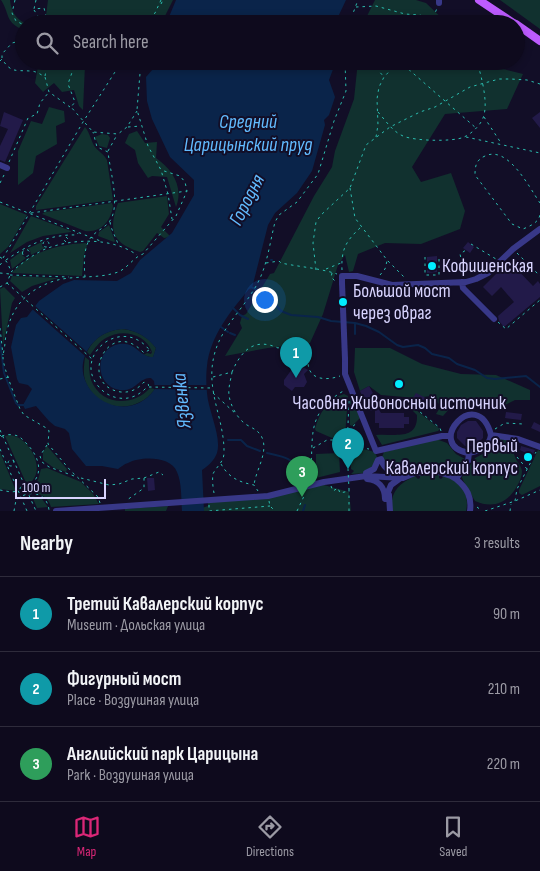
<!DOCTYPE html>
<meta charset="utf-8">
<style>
:root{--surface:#0e0a1d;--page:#1c182a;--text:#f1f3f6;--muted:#9b9aa4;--line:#2e2b3b;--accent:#db2777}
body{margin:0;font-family:"Sofia Sans Condensed",sans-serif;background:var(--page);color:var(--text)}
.scale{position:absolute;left:15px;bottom:12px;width:91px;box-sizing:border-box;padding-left:5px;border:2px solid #d8d4ff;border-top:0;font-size:14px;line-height:18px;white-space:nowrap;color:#d8d4ff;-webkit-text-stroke:4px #120e27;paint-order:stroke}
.you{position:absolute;left:264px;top:299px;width:18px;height:18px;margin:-12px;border:4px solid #fff;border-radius:50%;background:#1a73e8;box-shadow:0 0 0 8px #1a73e833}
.badge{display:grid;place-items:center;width:32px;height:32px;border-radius:50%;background:var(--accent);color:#fff;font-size:16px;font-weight:700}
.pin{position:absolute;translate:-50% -41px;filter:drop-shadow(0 1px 2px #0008)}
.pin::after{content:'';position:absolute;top:26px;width:18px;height:15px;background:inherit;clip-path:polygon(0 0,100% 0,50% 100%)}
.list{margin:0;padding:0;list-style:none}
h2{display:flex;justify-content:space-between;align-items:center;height:65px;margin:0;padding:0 20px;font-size:21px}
h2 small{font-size:16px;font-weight:400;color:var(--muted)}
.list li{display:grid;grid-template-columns:32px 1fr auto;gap:15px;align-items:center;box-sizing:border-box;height:75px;padding:0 20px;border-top:1px solid var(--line)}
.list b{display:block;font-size:19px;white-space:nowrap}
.list p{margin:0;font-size:16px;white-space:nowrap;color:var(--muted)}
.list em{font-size:16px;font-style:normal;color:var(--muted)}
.icon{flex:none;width:28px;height:28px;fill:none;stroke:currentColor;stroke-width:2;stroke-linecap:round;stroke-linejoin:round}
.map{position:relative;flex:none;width:540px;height:511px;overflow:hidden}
.search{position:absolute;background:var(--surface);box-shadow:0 2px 8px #0003;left:15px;right:15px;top:15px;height:55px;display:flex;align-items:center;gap:12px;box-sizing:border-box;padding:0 18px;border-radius:28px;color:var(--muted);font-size:19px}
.sheet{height:290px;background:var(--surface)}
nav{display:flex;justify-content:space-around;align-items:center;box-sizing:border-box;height:70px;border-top:1px solid var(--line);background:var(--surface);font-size:14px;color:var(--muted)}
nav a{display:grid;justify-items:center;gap:2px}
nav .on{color:var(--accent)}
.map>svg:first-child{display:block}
.green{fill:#11312f}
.water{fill:#0a244a;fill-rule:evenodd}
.pier{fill:#120e27}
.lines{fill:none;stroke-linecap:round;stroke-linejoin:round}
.stream{stroke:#0a244a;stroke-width:2}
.building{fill:#221a49}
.path{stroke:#2bbdaf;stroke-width:1;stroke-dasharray:2.5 4;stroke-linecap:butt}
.minor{stroke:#383888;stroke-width:6}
.major{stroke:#bd5bff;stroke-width:8}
.path-bridge{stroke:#2bbdaf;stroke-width:1;stroke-dasharray:2.5 4;stroke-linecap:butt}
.minor-bridge{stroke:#383888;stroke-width:6}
.poi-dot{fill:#00edff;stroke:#120e27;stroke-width:2}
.labels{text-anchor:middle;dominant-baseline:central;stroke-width:4;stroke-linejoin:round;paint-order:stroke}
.poi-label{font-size:19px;fill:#d8d4ff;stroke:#120e27;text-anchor:start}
.water-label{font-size:20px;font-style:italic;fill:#62bbff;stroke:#120e27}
</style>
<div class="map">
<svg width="540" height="511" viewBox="0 0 540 511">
<rect width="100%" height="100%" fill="#120e27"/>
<!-- green -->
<path class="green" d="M1,0h9c1,11 6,20 17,24h-3v6c-19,-7 -14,-16 -23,-30z
M48,0h125l-12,24h-116z
M375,0h41l10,3 22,21h-85z
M500,0h40v29z
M39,61h52l-6,4 -2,45 -4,-4 -5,-16 -12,2 -8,-9 -11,9 -8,-9z
M358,61h128l5,5 32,8 -16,35 -62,5 -33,53 9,15 30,-9 14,38 -5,18 -39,15 -36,-1 -27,11 -5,17 -4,1 -4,-17 -7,10 -15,49 -13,29 -42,5 -43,8 17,-28 -2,-5 2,-7 4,-2 24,-40 4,-1 40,-77 18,-29 3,-16 19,-52z
M49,107l15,4 1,11 -9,4 1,18 -21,12 -3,17 -15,12v-34l13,-30 11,3z
M85,127c5,6 6,14 10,20 4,5 9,7 12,13l6,40 -77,10v-4z
M137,131l8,12 12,-1 -1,16c16,11 28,29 20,49l-9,-30 -15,-1 -4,2 -10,-15 -3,-13 -10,-7 4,-9z
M102,134l6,1 2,3 -3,10 -8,-2 -4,-9z
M167,196l2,18 -8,13 10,10 -7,1 -7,-5 -14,18 -3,1c-28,-9 -32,-22 -22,-49z
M112,203l1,3c-2,15 -12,27 -28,25l-43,-17 3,-2z
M0,204l27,11 -19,32 -8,7z
M31,216l40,15v1l-28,4 -16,6 -17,11z
M109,225l6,16 -1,1 -16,-6 1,-4z
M42,242v4l3,2 -14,7 -1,-5 -3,-1z
M86,243l1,3 -3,9 -2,21 -70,-3c16,-21 48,-29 74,-30z
M22,251v4l4,3 -14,11 -2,-9z
M12,276l46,2 -26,8 -10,6 -12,-11z
M4,287l11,11 -3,5 -9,42 -3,-56z
M121,329c15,1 26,7 35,19l-3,10 -10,-3 4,-2 4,1 1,-2c-6,-18 -30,-24 -46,-14 -7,4 -11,10 -16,17l-3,-3c7,-14 18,-21 34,-23z
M355,348h35l32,16 39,10 35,1 34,15v10h-15l-14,7 -17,-5 -25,-4 -16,18 -7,-2 5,-8 -10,-10 -15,2 -35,-3 -12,-9 -9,5 -6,-19z
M85,357l4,3c0,7 0,13 2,20 10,26 42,27 59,8l5,1c-18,26 -59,23 -70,-9 -2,-7 -1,-15 0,-23z
M344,394l4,2 -3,40 -13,2 -16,-7 -1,-2c4,-16 13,-30 29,-35z
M352,396l9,21 -9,9 -2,-1v-28z
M411,406l29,23 -2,2 -56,14 -6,-10c17,-2 42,7 41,-20l-7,-7z
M9,435c21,1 40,38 18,50l-22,-49z
M501,438c16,4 9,6 14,19 2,5 6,8 7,14 0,5 -2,10 -5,15 -9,17 -24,23 -42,15 -2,-4 -13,-21 -13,-24l13,-19 17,-9z
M436,439l11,4 9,11 9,5 1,2 -9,12 -25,-5 -14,1 -12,5 -16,-2 -8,-15 2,-5z
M47,446l20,23 -1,3 -12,-4 -11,-8v-8z
M351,446l24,6 3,8 -12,13 -15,1 3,-3 -3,-2 -1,-22z
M538,450l2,1v35l-18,9 -3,-2v-3z
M0,452l16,39 -16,-2z
M339,453l1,19 -24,6v-24z
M47,468l34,14 12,12 6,10 -48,3c-3,-11 -11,-13 -21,-16l-1,-2 9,-9 3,-11z
M420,474h19v4l2,1 4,-4c16,7 25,19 21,36h-74c-2,-19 6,-27 23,-35l3,3 2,-1z
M324,485l25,7 2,19h-158l15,-5v-4z
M32,496l10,3 6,8 -11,1z
M168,506l-2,5h-41v-2z"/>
<!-- water -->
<path class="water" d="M176,0h170l-8,17 -1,7h-171z
M148,61h186l1,3 -6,16 6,17 -6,18 -5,5 1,5 -13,46 -15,22 -22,20 -7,12 -16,63 -3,1c-18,22 -39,47 -42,77 -1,8 -1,18 0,27 1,17 15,44 10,60 -3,8 -9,13 -15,17l2,41h-22c-1,-12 0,-28 -5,-39 -6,-16 -36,-16 -49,-9 -4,1 -7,4 -10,6l-16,-3h-16l-14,-17 -3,-16 -4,-4 -10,-3 -6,-5 -13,-15 -11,3 -2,-4 9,-16 -4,-4 -9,-2 -2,-4 -6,-32 5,-22 5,-7 6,-1 12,-16 24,-17 11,-4 43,1 14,-8 9,-13 32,-27 22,-38v-15l-24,-23 -18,-38 -5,-18 -1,-24 7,-8 -5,-2zM125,329c14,3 22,8 31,19l-3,9c-14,0 -17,-16 -34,-13 -26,5 -24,43 1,46 16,2 19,-13 31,-12l3,3 1,8c-32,44 -95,-4 -64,-44 9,-11 21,-16 34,-16z"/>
<!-- pier -->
<path class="pier" d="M34,305l53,47 -2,4 -54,-48z
M154,385h55v5l-54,-1z"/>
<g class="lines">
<!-- stream -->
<path class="stream" d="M271,260h1
M251,287l16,8 14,16 10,4 27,2 13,4 24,2 11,3 13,6 18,13 6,2 15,-2 7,3 7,6 17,4 8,6 18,6 12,8 8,1 31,-3 14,11
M232,307l8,8 8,4
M355,323v11
M221,327l7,5
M230,333l5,2
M0,341l4,32 12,30 2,2h6
M228,440h13l6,6 13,5
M267,453c12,3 27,4 32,18
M303,511l2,-6"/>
</g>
<!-- building -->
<path class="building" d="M4,112l19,8 -18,42 -5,-2v-14l8,-17 -8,-3z
M540,112v16l-8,-10z
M468,242l6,5 -4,6 -7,-5z
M437,256v16l-10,1v-16z
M509,261l24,25 5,-5 2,3v13l-36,30 -5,-6 -1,-5 16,-14 -13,-15 -9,9 -9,-9z
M298,364l10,6 -4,4 3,8 -3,5h-9l-3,4 -8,-6v-5l11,-15z
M369,386l9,16 -3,1 6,10h23v4h5v7h-5v4h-25v-5h-4v-14l-5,2 -4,-7 -3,1 -2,-6 2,-1 -3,-7z
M416,393l10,5 -5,8 -10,-5z
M506,412l16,2 -1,6 -16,-2z
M468,421h8l7,10v7l-8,8h-10l-8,-8v-6l4,-7z
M534,422l6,3v7l-9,-4z
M521,446l14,4 -6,13 -6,-2 3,-8 -6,-3z
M147,478h7l1,12 -7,1z"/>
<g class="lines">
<!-- path -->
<path class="path" d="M15,0l-3,13 4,8 8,4
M36,0l-2,9 10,-1 4,16
M161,4l2,-4
M356,7l20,-1 29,8 15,1 18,9
M34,10l6,9 -1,5
M146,24l9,-11 6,-13
M349,24l9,-24
M431,24l6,-16
M2,58v-4l10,-11 12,-3
M0,61l2,-2c9,14 13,11 28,12 6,0 10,3 15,6l4,15 21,15
M66,61l8,2
M76,61l-8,23 7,18 -4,5 22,25 25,2 9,-7 10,-16
M133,61l6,2
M141,61l-4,49 11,36 13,24 7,24 4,25
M376,61l2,9 6,7
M399,61l77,67
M45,76l3,-15
M378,112c8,9 14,19 25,24 11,5 51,6 61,1 7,-3 16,-11 19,-19 6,-15 -2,-42 -6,-57
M484,117l17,26
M128,127l13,-1
M376,137l2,-12 -1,-26 2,-12 5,-10 15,-16
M466,137l74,16
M108,151l9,-16
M9,162l19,-44 9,-4 3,-11 9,-11
M0,183l4,-8
M350,188l5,30 32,42 18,18
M0,202l103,40
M540,203c-11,-16 -32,-58 -55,-47 -9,4 -10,10 -10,19l37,49 11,5c7,-3 15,-6 17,-14
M31,213l156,-22
M110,222l1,5 8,19
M66,237l2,2 -2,3 -2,-2z
M43 244a3 3 0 1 1 6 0a3 3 0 1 1-6 0Z
M471,244l25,15
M22.5 253a3.5 3.5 0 1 1 7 0a3.5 3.5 0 1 1-7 0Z
M517,253l23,23
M0,257l7,5 4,9
M425,257v18h14v-18
M3,258l80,-136 39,-61
M6,260c22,-15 43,-26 71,-25l1,-2
M266,263l13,-2 2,2c19,4 38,5 56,11
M0,265l4,-5
M326,269l15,-6
M316,270l-3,-27 3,-21 5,-7 29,-27 16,-43 24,-18 30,-15 15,-5 35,-20 29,-8h12l16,1 13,4
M342,270c-1,-21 4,-29 19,-43
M11,272c10,-8 20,-16 32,-22 28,-12 69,-13 94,5
M0,273l10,1
M332,273l-1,4 5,5
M10,275l59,2
M380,275l5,-6 2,-8
M465,276l-5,-22 6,-4
M85,277c-1,-12 -2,-31 7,-41 8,-8 18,-10 21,-22 5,-17 -3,-44 -5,-62l-11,-5 -4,-15
M7,283l85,76
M0,287l7,-4 3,-8
M498,322l8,7 34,-29
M0,328l3,27
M149,350l-5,3c-36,-39 -68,33 -23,39 9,1 17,-3 23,-10l5,3c-8,9 -18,15 -30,13 -8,-1 -15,-5 -20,-11 -28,-31 24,-74 52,-35
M232,372c-1,7 -4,16 -3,23 1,10 9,25 18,30 7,4 13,6 16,15 4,15 -7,30 -9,45
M213,377l19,-5c9,-21 22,-35 46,-24 10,-3 19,-14 28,-3 3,6 1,11 2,17 0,18 18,19 32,14
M0,379l9,-2
M149,387l63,1
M213,393l23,21
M410,404l30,24 1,3
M495,429l10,-6 18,1
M0,430l36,81
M348,430l9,-7
M0,435l2,2 -2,3
M2,436c3,-1 7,-2 11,-1 6,0 9,4 13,8 14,14 20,34 -1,46
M517,444v13l10,12
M47,445l-7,11 2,6 7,5 28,10
M348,445l21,4
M313,448l14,-8h20
M0,449l27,62
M347,449l2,-48
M8 463a3 3 0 1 1 6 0a3 3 0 1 1-6 0Z
M221,464c8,14 18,18 33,21l4,6
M81,478l28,7 10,-1 13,-5 12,-1v10l-17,12
M144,478l15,-6 4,3
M310,480c5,-41 -7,-66 35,-90
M331,486l2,5 5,-3 2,5 9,-2
M20 489a3 3 0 1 1 6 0a3 3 0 1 1-6 0Z
M349,489v22
M0,490l11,2 8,-1
M214,493c-1,-5 -2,-13 -1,-19 3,-7 10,-11 11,-20 1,-36 -20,-64 -9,-102 7,-24 25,-40 38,-61 14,-21 16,-45 22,-69l4,-7 18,-13 21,-28 16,-53 12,-30 -1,-30
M269,501l1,5 5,5
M515,501l2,-12 19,-37
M100,503l-2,-6 -28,-27 -22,-26 1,-13 -1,-2 -24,-14 -4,-6c-5,-13 -16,-39 -17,-51 0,-5 2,-11 2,-16 4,-32 19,-51 49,-61 20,-6 41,-2 61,-8 12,-3 17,-15 28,-19l33,-38 11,-25 -2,-9 -5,-6 -19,-6
M209,505v6l61,-5
M477,507l5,4
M14,511l2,-11c13,-11 31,-8 33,10
M297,511l8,-17
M485,511l30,-10 25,-11
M510,511l1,-7"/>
<!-- minor -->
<path class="minor" d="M439,3v-3
M0,165l7,3
M462,282l1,6 31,31
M342,283v-7h15l35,9 74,-3 10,-3 12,-6 25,-24 27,-20
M345,359v15l31,77 66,-15h8
M469,453c-46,-7 8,-70 22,-18
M381,459c4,13 13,14 25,15l-15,11 -6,14c0,-12 -7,-19 -18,-20l-1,-6 8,-4 4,-9z
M456,479c11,9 16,18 14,32
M389,495l1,16
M56,511l197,-14 15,-1 56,-14 42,-6 37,2 12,-5 20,-2 16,5 5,3 12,-18 1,-8c11,-2 20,-5 22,-18l27,4 22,8"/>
<!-- major -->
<path class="major" d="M479,0l36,24
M516,24l24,17"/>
<!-- path-bridge -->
<path class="path-bridge" d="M347,449l2,40"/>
<!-- minor-bridge -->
<path class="minor-bridge" d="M342,283l3,76"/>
</g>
<!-- markers -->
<g class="poi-dot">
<circle cx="432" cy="266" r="5"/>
<circle cx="343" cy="302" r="5"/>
<circle cx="399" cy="384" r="5"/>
<circle cx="528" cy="457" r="5"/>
</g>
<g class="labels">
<!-- poi labels -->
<g class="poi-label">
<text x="442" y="266">Кофишенская</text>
<text x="353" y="291">Большой мост<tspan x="353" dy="22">через овраг</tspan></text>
<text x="399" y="403" text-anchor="middle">Часовня Живоносный источник</text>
<text x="518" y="446" text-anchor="end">Первый<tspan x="518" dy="22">Кавалерский корпус</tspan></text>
</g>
<!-- water labels -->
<g class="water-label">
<text x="248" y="122">Средний<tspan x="248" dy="23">Царицынский пруд</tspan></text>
<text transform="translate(247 200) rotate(-63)">Городня</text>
<text transform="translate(182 401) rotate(-96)">Язвенка</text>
</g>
</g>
</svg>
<div class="scale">100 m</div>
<div class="you"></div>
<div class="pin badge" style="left:296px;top:378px;background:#0f9aa8">1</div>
<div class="pin badge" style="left:348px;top:469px;background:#0f9aa8">2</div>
<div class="pin badge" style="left:302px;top:497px;background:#2e9e5b">3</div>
<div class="search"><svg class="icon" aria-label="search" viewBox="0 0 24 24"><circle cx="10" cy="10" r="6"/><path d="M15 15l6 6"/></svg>Search here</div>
</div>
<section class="sheet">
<h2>Nearby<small>3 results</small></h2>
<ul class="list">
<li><span class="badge" style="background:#0f9aa8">1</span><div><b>Третий Кавалерский корпус</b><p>Museum · Дольская улица</p></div><em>90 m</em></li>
<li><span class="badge" style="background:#0f9aa8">2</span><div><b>Фигурный мост</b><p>Place · Воздушная улица</p></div><em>210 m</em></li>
<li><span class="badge" style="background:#2e9e5b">3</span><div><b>Английский парк Царицына</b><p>Park · Воздушная улица</p></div><em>220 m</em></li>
</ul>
</section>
<nav>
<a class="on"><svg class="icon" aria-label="map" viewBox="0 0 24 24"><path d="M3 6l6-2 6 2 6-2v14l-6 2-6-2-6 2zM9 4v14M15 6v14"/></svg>Map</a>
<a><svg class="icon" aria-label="directions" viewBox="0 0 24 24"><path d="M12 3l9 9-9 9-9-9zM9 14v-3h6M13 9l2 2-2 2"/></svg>Directions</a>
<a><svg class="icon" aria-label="saved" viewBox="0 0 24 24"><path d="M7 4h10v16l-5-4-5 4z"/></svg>Saved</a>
</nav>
